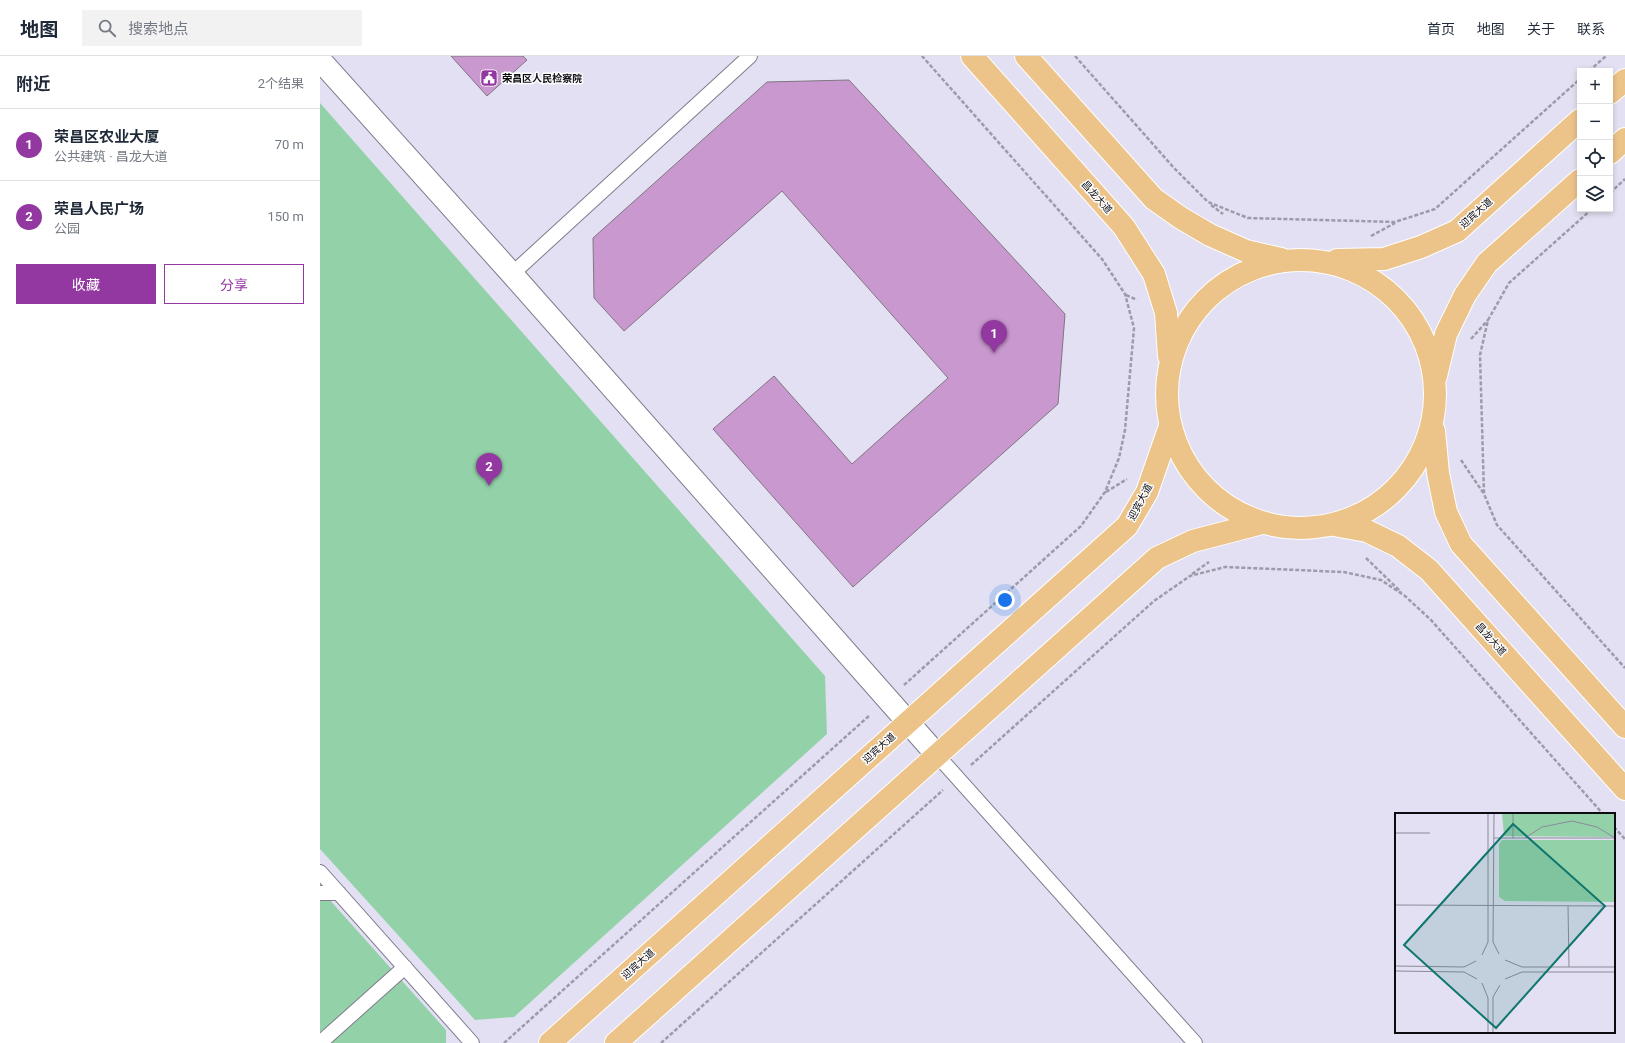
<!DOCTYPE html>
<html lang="zh">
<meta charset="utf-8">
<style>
:root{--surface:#fff;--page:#f2f2f3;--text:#1f2937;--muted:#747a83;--line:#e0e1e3;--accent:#9337a1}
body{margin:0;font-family:Roboto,"Noto Sans SC",sans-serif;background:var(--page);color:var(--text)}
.controls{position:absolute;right:12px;top:12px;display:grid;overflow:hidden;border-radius:0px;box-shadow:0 2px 6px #0003}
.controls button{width:36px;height:36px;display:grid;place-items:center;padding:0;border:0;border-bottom:1px solid var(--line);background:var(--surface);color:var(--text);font:20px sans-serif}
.you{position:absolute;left:685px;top:544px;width:14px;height:14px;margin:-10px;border:3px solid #fff;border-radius:50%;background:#1a73e8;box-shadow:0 0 0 6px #1a73e833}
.badge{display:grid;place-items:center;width:26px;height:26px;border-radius:50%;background:var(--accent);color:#fff;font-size:13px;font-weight:700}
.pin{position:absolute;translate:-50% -33px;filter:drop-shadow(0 1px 2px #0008)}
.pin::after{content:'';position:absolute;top:21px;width:14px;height:12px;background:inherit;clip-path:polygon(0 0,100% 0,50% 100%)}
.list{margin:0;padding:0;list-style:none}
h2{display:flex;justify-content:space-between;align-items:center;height:52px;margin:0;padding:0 16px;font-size:17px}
h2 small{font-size:13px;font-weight:400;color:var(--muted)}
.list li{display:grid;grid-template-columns:26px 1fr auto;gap:12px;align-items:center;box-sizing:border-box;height:72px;padding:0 16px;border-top:1px solid var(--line)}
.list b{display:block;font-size:15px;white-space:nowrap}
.list p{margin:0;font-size:13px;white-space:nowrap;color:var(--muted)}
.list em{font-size:13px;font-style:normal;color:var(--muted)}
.actions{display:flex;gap:8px;padding:12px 16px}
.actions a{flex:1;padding:9px 0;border:1px solid var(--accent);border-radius:0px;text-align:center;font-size:14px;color:var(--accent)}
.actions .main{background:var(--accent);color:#fff}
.icon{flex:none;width:22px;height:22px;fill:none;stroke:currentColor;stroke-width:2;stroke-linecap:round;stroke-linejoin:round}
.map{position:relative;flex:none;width:1305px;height:987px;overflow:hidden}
header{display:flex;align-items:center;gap:24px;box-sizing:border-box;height:56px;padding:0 20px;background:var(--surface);border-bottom:1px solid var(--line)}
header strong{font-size:19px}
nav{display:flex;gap:22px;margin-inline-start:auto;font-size:14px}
.search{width:280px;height:36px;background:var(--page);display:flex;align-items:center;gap:10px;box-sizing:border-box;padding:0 14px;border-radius:0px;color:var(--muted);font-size:15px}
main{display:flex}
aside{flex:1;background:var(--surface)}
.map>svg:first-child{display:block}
.green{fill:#93d2a9}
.building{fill:#c998cf;stroke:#807581}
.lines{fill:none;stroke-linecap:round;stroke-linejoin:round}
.lane-casing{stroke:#7e7c8c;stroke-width:16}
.street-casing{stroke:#7e7c8c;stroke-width:24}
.primary-casing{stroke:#fff;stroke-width:24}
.path{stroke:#9d9ba9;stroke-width:2.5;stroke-dasharray:4 2;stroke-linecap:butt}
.lane{stroke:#fff;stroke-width:14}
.street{stroke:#fff;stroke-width:22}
.primary{stroke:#ecc48a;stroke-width:22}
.labels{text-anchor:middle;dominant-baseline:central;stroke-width:3;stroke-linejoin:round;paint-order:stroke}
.poi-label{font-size:10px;font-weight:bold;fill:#0c0b11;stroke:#fff;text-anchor:start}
.street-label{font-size:10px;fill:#0c0b11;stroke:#fff}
.inset-road{fill:none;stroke:#8c8b98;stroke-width:1}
.view{fill:#0f766e;fill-opacity:0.15;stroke:#0f766e;stroke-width:2}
.inset-edge{fill:none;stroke:#0c0b11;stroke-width:2}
</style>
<header>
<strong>地图</strong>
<div class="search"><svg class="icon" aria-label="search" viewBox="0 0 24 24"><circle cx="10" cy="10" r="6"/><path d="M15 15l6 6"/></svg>搜索地点</div>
<nav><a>首页</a><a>地图</a><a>关于</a><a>联系</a></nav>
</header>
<main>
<aside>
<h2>附近<small>2个结果</small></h2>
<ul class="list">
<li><span class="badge">1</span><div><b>荣昌区农业大厦</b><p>公共建筑 · 昌龙大道</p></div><em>70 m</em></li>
<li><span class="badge">2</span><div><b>荣昌人民广场</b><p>公园</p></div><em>150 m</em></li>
</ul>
<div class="actions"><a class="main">收藏</a><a>分享</a></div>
</aside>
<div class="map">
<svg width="1305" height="987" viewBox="0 0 1305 987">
<rect width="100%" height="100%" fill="#e2e0f2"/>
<!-- green -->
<path class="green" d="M0,47l505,573 2,58 -313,283 -39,3 -155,-171z
M0,833l126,141v13h-126z"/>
<!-- building -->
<path class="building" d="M131,0h72l4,4 -40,36z
M529,24l216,234 -7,90 -205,183 -140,-158 61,-53 78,88 96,-86 -166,-187 -158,140 -30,-33 -1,-60 174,-156z"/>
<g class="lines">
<defs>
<path id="lane" d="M192,218l238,-218
M617,699l258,288
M0,816l152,171
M0,837h19
M0,987l85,-76"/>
<path id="street" d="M0,4l192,214 425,481"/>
<path id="primary" d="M652,0l152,171 30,47 12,39 3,43
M706,0l128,143 27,19 29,17 36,16 35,8
M1290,37l15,-13
M1290,97l15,-14
M847 338a134 134 0 1 1 268 0a134 134 0 1 1-268 0Z
M1017,204l47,-1 37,-12 36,-16 123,-111
M1116,320l10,-42 19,-39 22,-32 93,-83
M1114,375l4,42 8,39 15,32 164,183
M1014,469l33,6 31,15 31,24 196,219
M230,987l577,-517 20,-34 23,-66
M296,987l541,-485 36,-17 69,-18"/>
</defs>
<!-- lane casing -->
<use href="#lane" class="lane-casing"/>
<!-- street casing -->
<use href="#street" class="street-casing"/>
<!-- primary casing -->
<use href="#primary" class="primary-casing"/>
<!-- path -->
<path class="path" d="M755,0l99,112 34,34 40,16 147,4 40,-13 145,-130
M1269,15l17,-15
M1290,137l15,-14
M891,149l12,9
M1272,153l-83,74 -21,37 -8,35 4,139 13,31 128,143
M1051,180l24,-13
M806,239l11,5
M1151,283l17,-19
M1141,404l23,34
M786,436l21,-13
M1046,502l35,34
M872,518l17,-12
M584,629l177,-159 24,-34 14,-34 6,-28 9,-102 -9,-34 -23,-35 -180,-203
M651,709l183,-164 36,-25 35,-9 119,5 37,8 24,16 26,24 172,194
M1294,771l11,12
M184,987l366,-328
M341,987l282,-253"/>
<!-- lane -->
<use href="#lane" class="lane"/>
<!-- street -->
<use href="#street" class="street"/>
<!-- primary -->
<use href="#primary" class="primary"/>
</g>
<!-- icons -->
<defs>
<symbol id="civic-square" viewBox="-11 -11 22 22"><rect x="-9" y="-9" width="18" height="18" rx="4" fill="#9337a1" stroke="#fff"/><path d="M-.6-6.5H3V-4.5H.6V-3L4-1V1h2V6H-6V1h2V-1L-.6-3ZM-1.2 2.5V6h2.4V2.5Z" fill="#fff"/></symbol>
</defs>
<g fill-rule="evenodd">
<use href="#civic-square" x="159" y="12" width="20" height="20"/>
</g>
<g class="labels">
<!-- poi labels -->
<g class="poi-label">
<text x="182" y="22">荣昌区人民检察院</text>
</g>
<!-- street labels -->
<g class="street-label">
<text transform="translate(777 141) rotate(48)">昌龙大道</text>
<text transform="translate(1156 157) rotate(-42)">迎宾大道</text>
<text transform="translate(820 446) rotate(-62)">迎宾大道</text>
<text transform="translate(1171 583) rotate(48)">昌龙大道</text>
<text transform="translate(559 692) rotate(-42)">迎宾大道</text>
<text transform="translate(318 908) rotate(-42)">迎宾大道</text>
</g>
</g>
<!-- overview -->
<g transform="translate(1075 757)">
<rect width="220" height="220" fill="#e2e0f2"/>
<path d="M107,0h113v24l-111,-1zM107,27h113v62l-110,-1 -6,-4v-53z" fill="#93d2a9"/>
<path class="inset-road" d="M99,0l-1,129 6,12M0,20h35M99,25h121M118,25v-25M130,25l17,-11 30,-6 25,6 18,11M0,92l220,1M173,93l1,61M87,142l6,-13v-129M110,147l17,7h93M0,153l69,1 12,-6M0,158l69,1 13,7M110,166l17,-7h93M87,170l6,15v35M98,220v-36l7,-12"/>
<path class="view" d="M118,11l92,82 -109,122 -92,-83z"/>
<rect width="220" height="220" class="inset-edge"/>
</g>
</svg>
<div class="controls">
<button>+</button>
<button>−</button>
<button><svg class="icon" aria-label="locate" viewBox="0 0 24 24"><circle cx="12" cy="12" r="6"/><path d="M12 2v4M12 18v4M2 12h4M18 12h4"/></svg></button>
<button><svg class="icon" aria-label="layers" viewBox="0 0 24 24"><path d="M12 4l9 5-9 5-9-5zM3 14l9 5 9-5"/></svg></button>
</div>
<div class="you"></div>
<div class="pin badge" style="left:674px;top:297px">1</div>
<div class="pin badge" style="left:169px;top:430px">2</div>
</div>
</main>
